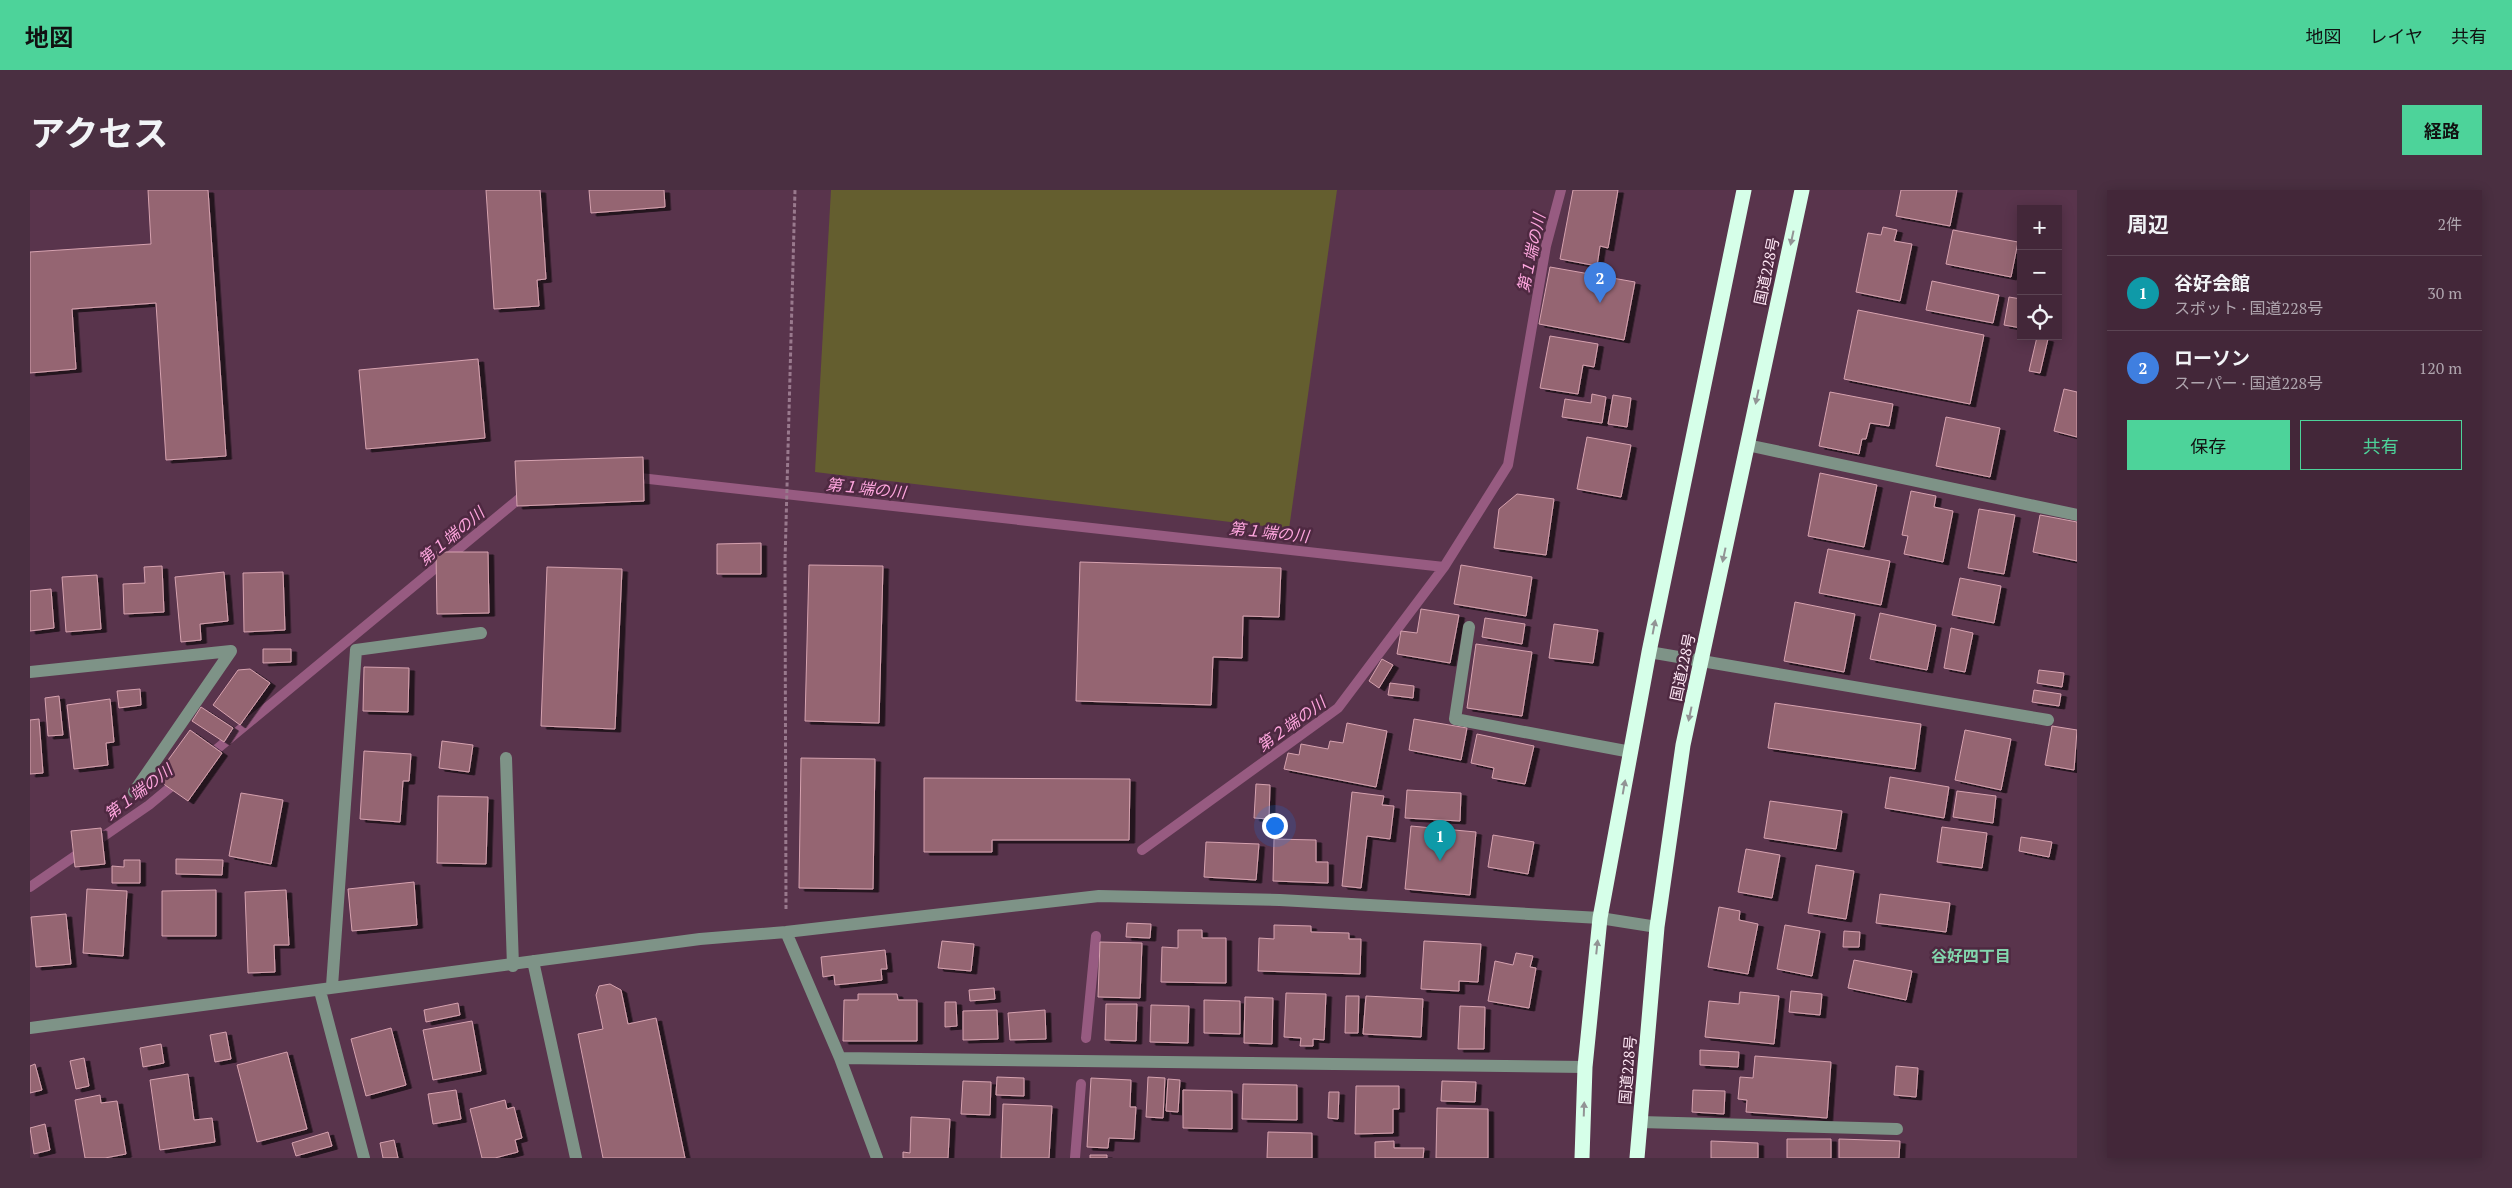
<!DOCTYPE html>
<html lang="ja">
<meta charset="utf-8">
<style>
:root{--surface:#432739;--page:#4a2f41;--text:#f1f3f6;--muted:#afa5ae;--line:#5b4453;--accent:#4dd39a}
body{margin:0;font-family:"PT Serif","Noto Sans JP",serif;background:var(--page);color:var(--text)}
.controls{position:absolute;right:15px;top:15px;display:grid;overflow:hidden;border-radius:0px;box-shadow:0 2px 12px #0003}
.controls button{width:45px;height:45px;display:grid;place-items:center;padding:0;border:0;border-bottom:1px solid var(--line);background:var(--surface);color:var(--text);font:25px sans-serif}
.you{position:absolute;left:1244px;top:635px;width:18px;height:18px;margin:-12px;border:4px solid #fff;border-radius:50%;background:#1a73e8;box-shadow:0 0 0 8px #1a73e833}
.badge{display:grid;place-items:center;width:32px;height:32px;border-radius:50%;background:var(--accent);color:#fff;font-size:16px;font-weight:700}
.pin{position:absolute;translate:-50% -41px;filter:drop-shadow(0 1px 2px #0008)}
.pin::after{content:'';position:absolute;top:26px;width:18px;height:15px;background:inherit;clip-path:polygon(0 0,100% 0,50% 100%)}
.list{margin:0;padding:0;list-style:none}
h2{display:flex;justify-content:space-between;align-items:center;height:65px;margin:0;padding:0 20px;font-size:21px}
h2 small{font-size:16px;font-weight:400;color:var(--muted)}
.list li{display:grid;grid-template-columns:32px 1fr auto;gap:15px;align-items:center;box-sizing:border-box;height:75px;padding:0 20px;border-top:1px solid var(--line)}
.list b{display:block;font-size:19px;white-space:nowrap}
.list p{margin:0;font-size:16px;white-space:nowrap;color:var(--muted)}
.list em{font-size:16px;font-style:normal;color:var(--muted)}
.actions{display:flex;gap:10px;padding:15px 20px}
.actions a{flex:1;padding:11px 0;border:1px solid var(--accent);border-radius:0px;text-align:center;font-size:18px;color:var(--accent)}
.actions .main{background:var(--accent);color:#111}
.icon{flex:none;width:28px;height:28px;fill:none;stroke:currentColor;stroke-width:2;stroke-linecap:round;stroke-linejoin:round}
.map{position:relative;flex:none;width:2047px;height:968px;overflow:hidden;border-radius:0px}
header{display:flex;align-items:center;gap:30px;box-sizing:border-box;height:70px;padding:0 25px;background:var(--accent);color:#111}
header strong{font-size:24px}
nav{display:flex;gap:28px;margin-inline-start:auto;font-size:18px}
.intro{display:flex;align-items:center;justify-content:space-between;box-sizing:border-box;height:120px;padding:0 30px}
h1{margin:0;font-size:35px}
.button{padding:12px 22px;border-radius:0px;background:var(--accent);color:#111;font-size:18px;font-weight:700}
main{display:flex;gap:30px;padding:0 30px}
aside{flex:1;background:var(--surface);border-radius:0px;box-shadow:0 2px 12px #0003}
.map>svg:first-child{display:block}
.green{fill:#645e2f}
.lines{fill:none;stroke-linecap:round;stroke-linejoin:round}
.stream{stroke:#975b81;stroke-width:10}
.building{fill:#956572;stroke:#d6a2af;filter:url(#shadow)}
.path{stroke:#99798d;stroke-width:3;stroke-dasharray:4 2.5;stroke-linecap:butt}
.minor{stroke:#7e9387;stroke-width:12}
.highway{stroke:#d6ffe9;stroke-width:15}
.oneway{fill:#929495}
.labels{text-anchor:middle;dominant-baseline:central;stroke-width:5;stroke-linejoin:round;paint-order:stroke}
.street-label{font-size:15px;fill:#fee6f4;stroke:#4e2941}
.water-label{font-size:16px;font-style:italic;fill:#fea6de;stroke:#4e2941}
.neighbourhood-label{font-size:16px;font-weight:bold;fill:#83d6ad;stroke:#4e2941}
</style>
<header>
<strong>地図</strong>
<nav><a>地図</a><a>レイヤ</a><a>共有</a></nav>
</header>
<div class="intro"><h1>アクセス</h1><a class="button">経路</a></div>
<main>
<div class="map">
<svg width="2047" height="968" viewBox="0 0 2047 968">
<defs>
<filter id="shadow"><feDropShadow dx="5.5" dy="3" stdDeviation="0" flood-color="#0009"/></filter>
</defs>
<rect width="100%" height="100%" fill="#59344c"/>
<!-- green -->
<path class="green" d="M801,0h506l-48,339 -474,-57z"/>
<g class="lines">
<!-- stream -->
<path class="stream" d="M601,287l813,90 64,-102 38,-219 15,-56
M176,568l320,-265
M1112,660l196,-142 106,-141
M0,697l119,-82 30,-25
M1056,848l10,-102
M1045,968l6,-74"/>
</g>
<!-- building -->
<path class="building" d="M118,0h60l18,266 -60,4 -10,-157 -84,6 4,60 -46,4v-121l121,-8z
M456,0h54l6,89 -9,1 2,26 -45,3z
M559,0h75l1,17 -74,6z
M1543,0h45l-10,58 -8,-2 -3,20 -37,-7z
M1871,0h56l-7,36 -54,-10z
M1853,37l14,3 -3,11 18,3 -12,57 -44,-9 12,-59 13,2z
M1923,40l65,12 -7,35 -65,-13z
M1520,77l85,15 -11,58 -85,-16z
M1902,91l67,14 -6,28 -67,-13z
M1979,107l12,2v29l-17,-3z
M1828,120l126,25 -14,69 -126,-25z
M1520,146l48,8 -4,23 -11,-2 -5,29 -38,-6z
M2007,147l11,2 -8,34 -11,-2z
M448,169l7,79 -119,11 -7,-79z
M2034,199l13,3v45l-23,-6z
M1800,202l63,12 -4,22 -19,-3 -4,16h-4l-3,15 -40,-8z
M1562,204l14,3 -4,26 -40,-6 3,-18 26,4z
M1583,205l18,3 -4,29 -19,-3z
M1916,227l54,11 -10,49 -54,-11z
M1557,247l44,8 -10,52 -44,-8z
M613,267l1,44 -127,5 -2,-45z
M1790,283l57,12 -13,62 -56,-11z
M1881,301l25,5 -2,11 19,4 -10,51 -39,-8 4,-18 -6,-1z
M1487,304l37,5 -8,56 -52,-7 5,-39z
M1949,319l36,6 -11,59 -36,-6z
M2010,325l37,7v39l-44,-9z
M731,353v31h-44v-30z
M1798,359l62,12 -9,44 -62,-12z
M406,362h52l1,61 -52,1z
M1050,372l201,6 -2,49 -36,-1 -1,42 -29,-1 -2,48 -135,-4z
M779,375l74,1 -4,157 -74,-2z
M1431,375l71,12 -6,39 -72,-12z
M132,376l2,46 -40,2 -1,-30 22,-1 -1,-16z
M517,377l75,2 -7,160 -74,-3z
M194,382l4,49 -28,3 1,16 -20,2 -6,-65z
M253,382l2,58 -41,2 -1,-59z
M67,385l4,54 -35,3 -4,-55z
M1930,388l41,8 -7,37 -42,-8z
M21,399l3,39 -24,3v-40z
M1765,412l60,12 -11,58 -60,-11z
M1391,419l38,6 -9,48 -53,-9 4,-23 16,2z
M1850,423l56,12 -9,45 -57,-11z
M1455,428l40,6 -3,20 -40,-7z
M1524,434l44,6 -5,33 -44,-5z
M1921,438l22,5 -8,39 -21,-4z
M1446,454l56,8 -10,64 -55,-8z
M233,459h28v13l-28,1z
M1352,469l11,6 -14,23 -10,-7z
M334,477l45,1 -1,44 -45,-1z
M220,479l20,14 -30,42 -27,-20 25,-35z
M2009,480l25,3 -2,14 -25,-4z
M1360,493l24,3 -1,12 -25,-3z
M110,499l1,16 -22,3 -2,-17z
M2004,500l27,4 -2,12 -27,-4z
M29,506l4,39 -15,1 -3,-38z
M80,509l4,43 -8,1 2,22 -34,4 -7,-64z
M1745,513l146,21 -6,45 -147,-21z
M171,517l32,21 -9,14 -32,-21z
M9,529l4,54 -13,1v-54z
M1384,529l53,9 -6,32 -52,-10z
M1317,533l40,8 -11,56 -92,-18 4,-16 11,2 2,-11 27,5 2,-8 13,2z
M2022,536l25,4 -3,40 -29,-5z
M160,540l32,23 -34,48 -33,-23z
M1935,540l46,9 -10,51 -46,-10z
M1447,544l57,12 -9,38 -33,-6 2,-10 -23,-5z
M412,551l31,4 -4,27 -30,-4z
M334,561l47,3 -2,27h-6l-3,41 -40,-3z
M771,568l74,1 -2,130 -74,-1z
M1860,587l59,10 -5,31 -59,-10z
M894,588l206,1 -1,61h-137v12h-68z
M1226,594l14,1 -1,34 -15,-1z
M1377,600l54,3 -1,28 -55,-3z
M1927,601l39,5 -3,27 -40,-6z
M1322,602l32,4 -2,9 12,1 -4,33 -23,-3 -6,52 -19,-2z
M211,603l42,7 -12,64 -42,-8z
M408,606l50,1 -2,67 -49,-1z
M1740,611l72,10 -6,38 -72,-11z
M1381,636l65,6 -6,63 -65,-6z
M1912,637l45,6 -5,35 -45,-6z
M71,638l4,36 -30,3 -4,-36z
M1463,645l41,7 -6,32 -40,-7z
M1991,647l31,5 -3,15 -30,-6z
M1244,649l42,1v22h12v21l-55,-2z
M1176,652l53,2 -3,36 -52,-3z
M1716,659l34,6 -8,43 -34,-6z
M146,669l47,1 -1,15 -46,-1z
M94,670h16v23h-28v-17l12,1z
M1786,675l38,6 -8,48 -38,-6z
M384,692l3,43 -65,6 -4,-42z
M57,699l40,2 -4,65 -40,-3z
M186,700v46h-54v-45z
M256,700l3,55h-15l1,27 -27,1 -3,-81z
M1850,704l70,9 -4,29 -70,-9z
M1689,717l21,4 -1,9 19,4 -10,50 -40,-7z
M36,724l5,50 -35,3 -5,-50z
M1097,733l24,1 -1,14 -24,-1z
M1244,735l37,1v6l38,1v6h12l-1,35 -102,-3 1,-33 15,1z
M1755,735l35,6 -8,45 -35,-7z
M1148,740h24v8h24v45l-65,-1 1,-35 16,1z
M1814,741l16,1 -1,15h-16z
M912,751l32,3 -3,27 -33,-3z
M1394,751l57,3 -3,38 -19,-1v10l-38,-2z
M1070,752l42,1 -2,55 -42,-1z
M855,760l2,19h-6l1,11 -47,5 -1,-10 -11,2 -2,-20z
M1486,763l17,3 -3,11 6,1 -7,40 -41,-7 7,-40 18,4z
M1824,770l58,11 -6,29 -58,-12z
M580,794l11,6 7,34 28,-6 29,140h-82l-25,-124 25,-5 -7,-34 3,-9z
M964,798l1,11 -25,2 -1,-11z
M1761,801l31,3 -2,21 -31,-3z
M1710,802l39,4 -5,48 -69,-7 4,-36 30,3z
M1256,803l40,1 -2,46 -11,-1v7h-13l1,-8 -17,-1z
M828,804h39l1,6h19v41h-74l1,-41h14z
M1316,806h13l-1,37h-13z
M1336,806l57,3 -2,38 -58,-3z
M1215,807l28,1 -1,46 -28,-1z
M1174,810l36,1v33l-36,-1z
M915,812h11l1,24 -12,1z
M428,813l2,12 -34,7 -2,-12z
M1076,814h31l-1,37 -31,-1z
M1121,815l38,1 -1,37 -38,-1z
M1430,816l25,1 -1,42h-26z
M967,820l1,29 -35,1v-29z
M1015,820l1,29 -36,1 -2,-27z
M442,831l9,50 -48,9 -10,-50z
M361,838l15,57 -40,11 -15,-57z
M196,842l5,27 -16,3 -5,-27z
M131,854l3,19 -21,4 -3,-19z
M1670,860l39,2 -1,15 -38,-2z
M257,862l20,77 -50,13 -20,-77z
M1725,866l76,6 -4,56 -81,-6 1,-12 -9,-1 2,-22 13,1z
M54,868l5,28 -13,3 -6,-28z
M5,874l7,26 -12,3v-27z
M1866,876l22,2 -2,29 -22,-2z
M158,884l6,46 18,-2 3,24 -55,8 -10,-70z
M967,887l27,1v18l-28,-1z
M1118,887l17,1 -2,40 -17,-1z
M1061,888l40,2 -1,27h6l-2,32 -25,-1 -1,10 -21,-1z
M1138,889l12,1 -2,32 -12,-1z
M933,891l28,1 -1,33 -29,-1z
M1412,891l34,1 -1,20 -34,-1z
M1213,894l54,1v35l-55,-1z
M1326,896h43v23h-6v24l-38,1z
M426,900l5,29 -28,5 -5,-30z
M1153,900l49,1v38l-49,-1z
M1663,900l32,1 -1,23 -32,-2z
M1299,902h10l-1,27 -10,-1z
M70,905l1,8 16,-2 9,53 -21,4h-20l-10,-58z
M475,910l2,9 7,-2 8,31 -7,2 3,12 -23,6h-13l-12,-49z
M973,914l49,2 -3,52h-48z
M1407,918l51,1v49h-52z
M881,927l39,2 -2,39h-45v-6l7,1z
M15,934l5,26 -16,4 -4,-26z
M298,942l4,14 -36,10 -4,-13z
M1238,942l44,1v25h-45z
M1757,949h44v19h-44z
M1809,949l61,2 -1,17h-60z
M364,950l4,18h-15l-3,-15z
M1364,951v7h30l-1,10h-48v-16z
M1681,951l47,2v15h-47z
M1060,965h17v3h-17z"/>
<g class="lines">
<!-- path -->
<path class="path" d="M756,719l-1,-348 10,-371"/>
<!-- minor -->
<path class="minor" d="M1717,255l330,70
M1439,437l-14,92 176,33
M1619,462l399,68
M0,482l201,-21 -97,141
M476,568l7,208
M756,742l54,126 37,100
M503,771l43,197
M302,796l24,-336 125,-17
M290,801l44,167
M0,838l670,-89 86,-7 313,-36 181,4 320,18 57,9
M810,868l745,9
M1610,932l257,7"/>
<!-- highway -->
<path class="highway" d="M1552,968l3,-91 15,-149 49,-266 95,-462
M1607,968l20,-231 26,-182 119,-555"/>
</g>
<!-- one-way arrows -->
<defs><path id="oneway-solid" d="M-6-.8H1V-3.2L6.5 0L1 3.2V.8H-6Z" transform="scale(1.25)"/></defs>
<g class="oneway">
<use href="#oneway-solid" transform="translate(1762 48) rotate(102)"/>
<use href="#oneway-solid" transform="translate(1727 207) rotate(102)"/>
<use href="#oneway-solid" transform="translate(1694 365) rotate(102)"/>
<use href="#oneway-solid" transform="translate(1624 437) rotate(-79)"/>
<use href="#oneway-solid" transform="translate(1660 524) rotate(102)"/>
<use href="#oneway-solid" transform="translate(1594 597) rotate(-80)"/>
<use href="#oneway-solid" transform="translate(1567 757) rotate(-84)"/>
<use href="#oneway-solid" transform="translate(1554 919) rotate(-88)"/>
</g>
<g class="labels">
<!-- street labels -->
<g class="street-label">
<text transform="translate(1736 81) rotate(-78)">国道228号</text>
<text transform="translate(1652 477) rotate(-78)">国道228号</text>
<text transform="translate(1597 880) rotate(-85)">国道228号</text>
</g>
<!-- water labels -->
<g class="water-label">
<text transform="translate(1501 63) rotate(-78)">第１端の川</text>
<text transform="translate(836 298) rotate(6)">第１端の川</text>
<text transform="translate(1239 342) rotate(6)">第１端の川</text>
<text transform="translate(421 346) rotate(-40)">第１端の川</text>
<text transform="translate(1261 534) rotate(-36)">第２端の川</text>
<text transform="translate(108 602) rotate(-37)">第１端の川</text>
</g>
<!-- neighbourhood labels -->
<g class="neighbourhood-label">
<text x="1941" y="766">谷好四丁目</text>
</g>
</g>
</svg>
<div class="controls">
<button>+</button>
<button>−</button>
<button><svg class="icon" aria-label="locate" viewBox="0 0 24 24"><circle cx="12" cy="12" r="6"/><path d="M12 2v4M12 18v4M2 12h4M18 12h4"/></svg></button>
</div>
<div class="you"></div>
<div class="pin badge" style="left:1410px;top:671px;background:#0f9aa8">1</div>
<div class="pin badge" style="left:1570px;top:113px;background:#3f7fe0">2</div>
</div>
<aside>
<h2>周辺<small>2件</small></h2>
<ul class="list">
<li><span class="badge" style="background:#0f9aa8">1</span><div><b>谷好会館</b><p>スポット · 国道228号</p></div><em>30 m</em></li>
<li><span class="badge" style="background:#3f7fe0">2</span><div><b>ローソン</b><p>スーパー · 国道228号</p></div><em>120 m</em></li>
</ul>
<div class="actions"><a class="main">保存</a><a>共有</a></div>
</aside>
</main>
